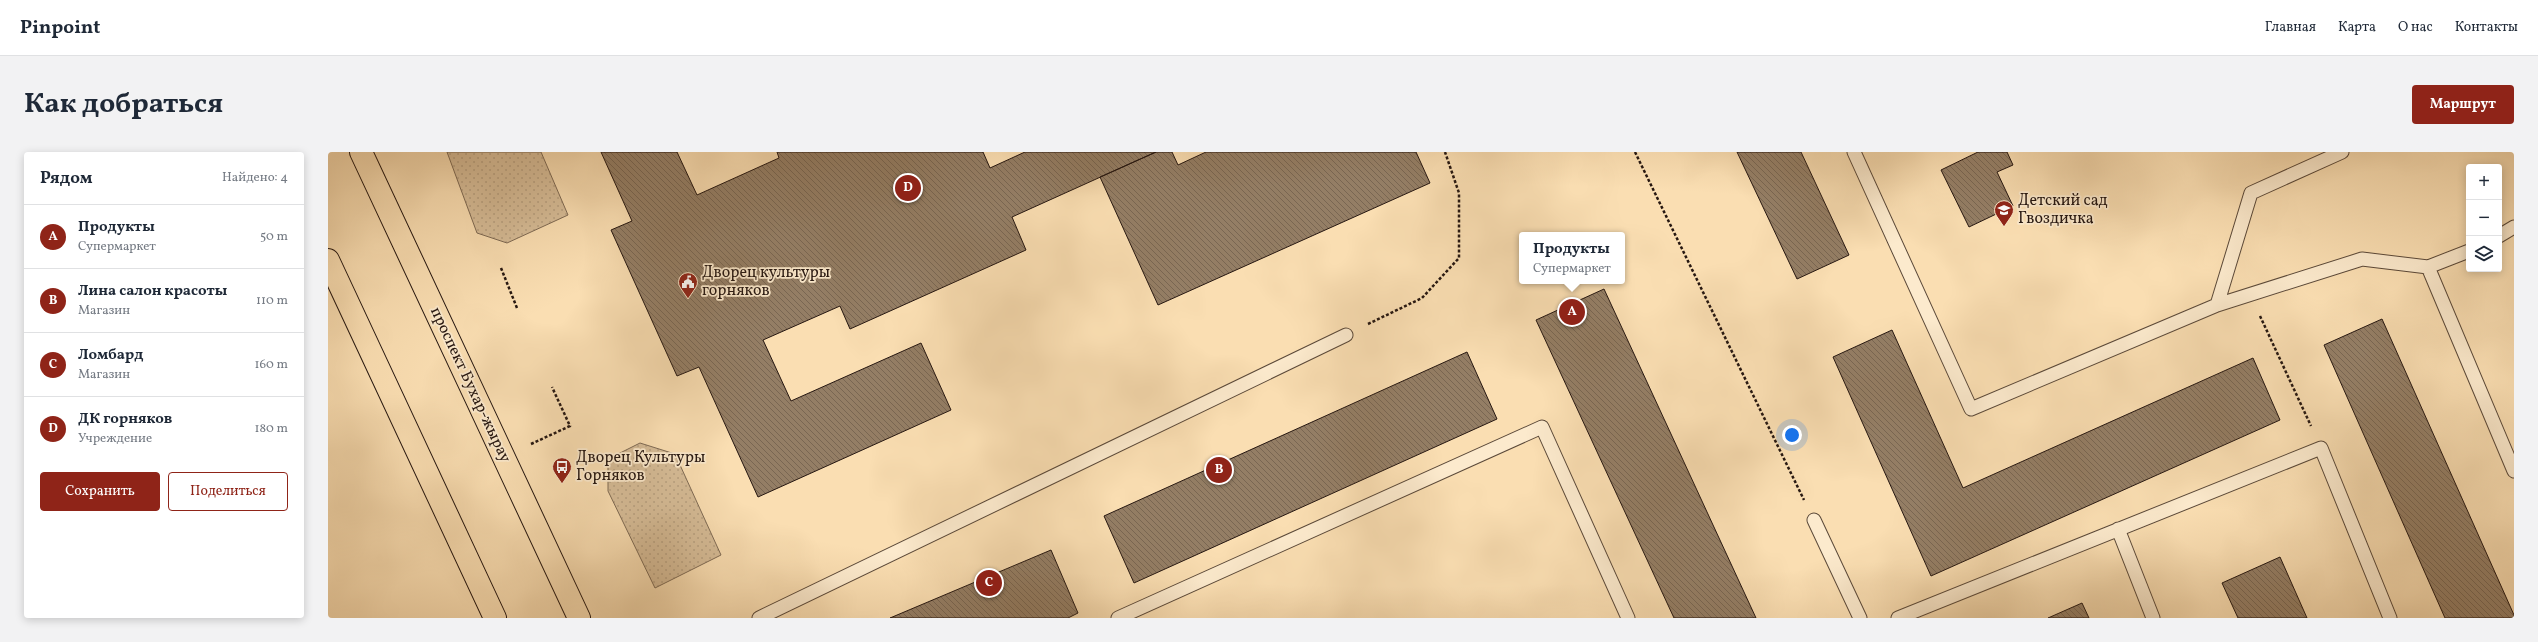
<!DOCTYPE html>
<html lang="ru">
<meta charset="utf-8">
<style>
:root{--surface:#fff;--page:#f2f2f3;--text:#1f2937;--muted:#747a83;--line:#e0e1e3;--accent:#8f2418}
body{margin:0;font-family:Vollkorn,serif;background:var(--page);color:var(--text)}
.controls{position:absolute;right:12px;top:12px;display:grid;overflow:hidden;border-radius:4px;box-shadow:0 2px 10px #0003}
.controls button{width:36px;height:36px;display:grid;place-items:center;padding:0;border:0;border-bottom:1px solid var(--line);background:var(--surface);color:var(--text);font:20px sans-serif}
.you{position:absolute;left:1464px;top:283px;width:14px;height:14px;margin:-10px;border:3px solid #fff;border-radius:50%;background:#1a73e8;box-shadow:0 0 0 6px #1a73e833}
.badge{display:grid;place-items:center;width:26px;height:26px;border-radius:50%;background:var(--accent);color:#fff;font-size:13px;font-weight:700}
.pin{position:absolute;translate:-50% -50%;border:2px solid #fff;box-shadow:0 1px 4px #0006}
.popup{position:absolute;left:1191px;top:80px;width:106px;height:52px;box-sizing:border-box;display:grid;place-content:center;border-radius:4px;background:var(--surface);filter:drop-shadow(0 1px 3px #0005);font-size:13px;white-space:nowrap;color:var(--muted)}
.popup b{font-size:15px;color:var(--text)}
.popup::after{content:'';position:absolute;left:50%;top:100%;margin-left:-8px;border:8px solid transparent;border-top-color:var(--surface)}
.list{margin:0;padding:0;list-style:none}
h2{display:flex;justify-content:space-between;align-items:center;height:52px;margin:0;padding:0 16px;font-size:17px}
h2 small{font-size:13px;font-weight:400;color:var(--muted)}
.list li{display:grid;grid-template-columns:26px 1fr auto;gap:12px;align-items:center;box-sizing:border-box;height:64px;padding:0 16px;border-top:1px solid var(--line)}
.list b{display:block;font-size:15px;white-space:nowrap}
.list p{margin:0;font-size:13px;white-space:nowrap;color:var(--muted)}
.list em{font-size:13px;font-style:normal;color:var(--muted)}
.actions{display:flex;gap:8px;padding:12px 16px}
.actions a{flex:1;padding:9px 0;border:1px solid var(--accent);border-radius:4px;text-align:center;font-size:14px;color:var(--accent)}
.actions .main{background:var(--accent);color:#fff}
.icon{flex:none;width:22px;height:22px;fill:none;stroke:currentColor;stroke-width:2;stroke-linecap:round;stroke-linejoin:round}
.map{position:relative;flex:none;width:2186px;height:466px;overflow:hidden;border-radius:4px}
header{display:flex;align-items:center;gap:24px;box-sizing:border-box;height:56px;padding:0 20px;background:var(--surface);border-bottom:1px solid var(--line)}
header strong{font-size:19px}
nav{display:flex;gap:22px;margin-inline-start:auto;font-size:14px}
.intro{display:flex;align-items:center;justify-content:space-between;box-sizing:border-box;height:96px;padding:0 24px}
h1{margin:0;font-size:28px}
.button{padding:10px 18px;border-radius:4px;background:var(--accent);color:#fff;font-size:14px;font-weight:700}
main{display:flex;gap:24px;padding:0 24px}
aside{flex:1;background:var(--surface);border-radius:4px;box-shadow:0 2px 10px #0003}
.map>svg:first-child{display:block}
.grass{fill:url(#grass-dots);stroke:#7e6a54}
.building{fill:url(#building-back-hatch);stroke:#261711}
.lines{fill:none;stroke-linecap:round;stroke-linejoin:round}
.service-casing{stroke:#5b4939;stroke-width:15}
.primary-casing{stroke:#261711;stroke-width:24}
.path{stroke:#261711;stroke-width:2.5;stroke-dasharray:3 2;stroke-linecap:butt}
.service{stroke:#fceacd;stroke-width:13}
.primary{stroke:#fadeb2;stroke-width:22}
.labels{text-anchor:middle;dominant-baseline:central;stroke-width:3.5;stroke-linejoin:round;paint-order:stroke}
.poi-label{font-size:16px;fill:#261711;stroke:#fceacd;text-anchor:start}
.street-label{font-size:16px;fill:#261711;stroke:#fceacd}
</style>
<header>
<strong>Pinpoint</strong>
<nav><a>Главная</a><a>Карта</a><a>О нас</a><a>Контакты</a></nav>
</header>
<div class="intro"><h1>Как добраться</h1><a class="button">Маршрут</a></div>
<main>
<aside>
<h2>Рядом<small>Найдено: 4</small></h2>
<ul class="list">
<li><span class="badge">A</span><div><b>Продукты</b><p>Супермаркет</p></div><em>50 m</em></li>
<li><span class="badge">B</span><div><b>Лина салон красоты</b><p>Магазин</p></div><em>110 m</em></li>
<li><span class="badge">C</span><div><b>Ломбард</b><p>Магазин</p></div><em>160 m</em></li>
<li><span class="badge">D</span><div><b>ДК горняков</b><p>Учреждение</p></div><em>180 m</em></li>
</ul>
<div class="actions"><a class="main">Сохранить</a><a>Поделиться</a></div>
</aside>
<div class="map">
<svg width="2186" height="466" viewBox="0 0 2186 466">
<defs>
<pattern id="grass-dots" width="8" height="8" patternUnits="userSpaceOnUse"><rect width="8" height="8" fill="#d6bc97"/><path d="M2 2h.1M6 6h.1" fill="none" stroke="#b8a181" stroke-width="1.8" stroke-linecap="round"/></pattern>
<pattern id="building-back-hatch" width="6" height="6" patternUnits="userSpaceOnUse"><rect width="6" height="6" fill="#947e65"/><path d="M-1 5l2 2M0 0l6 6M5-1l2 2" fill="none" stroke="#796652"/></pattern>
</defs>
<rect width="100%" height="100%" fill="#fadeb2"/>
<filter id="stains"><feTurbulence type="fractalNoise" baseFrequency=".005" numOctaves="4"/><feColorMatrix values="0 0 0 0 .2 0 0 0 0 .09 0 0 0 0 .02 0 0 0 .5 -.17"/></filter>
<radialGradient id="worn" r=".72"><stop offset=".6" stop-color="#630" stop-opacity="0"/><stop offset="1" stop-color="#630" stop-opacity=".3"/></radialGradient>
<!-- grass -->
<path class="grass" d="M213,0l27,63 -61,28 -30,-10 -30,-81z
M312,291l35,11 46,101 -66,33 -47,-97v-32z"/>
<!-- building -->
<path class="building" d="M273,0h76l20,43 82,-37 -2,-6h206l7,16 35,-16h131l-144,65 14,33 -176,79 -10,-23 -77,34 28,61 130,-58 30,67 -193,87 -59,-130 -22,9 -66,-146 21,-9z
M828,0h16l6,13 28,-13h210l14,31 -272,122 -58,-128z
M1409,0h64l48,103 -52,24z
M1650,0h29l6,13 -16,7 16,34 -44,21 -28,-57z
M1276,137l152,329h-82l-138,-298z
M2054,167l132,296v3h-69l-121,-273z
M1564,178l71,158 290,-130 27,62 -349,156 -98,-219z
M1139,200l30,67 -363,164 -30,-67z
M723,398l27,63 -10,5h-178z
M1952,405l27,61h-69l-16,-35z
M1754,451l7,15h-41z"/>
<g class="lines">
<defs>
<path id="service" d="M1526,0l117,257 246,-104 34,-112 91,-41
M2171,84l15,-9
M2141,99l-41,16 86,204
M1889,153l145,-46 66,8
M1486,368l46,98
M1790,377l35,89
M431,466l587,-283
M790,466l424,-191 86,191
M1570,466l423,-170 69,170"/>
<path id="primary" d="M33,0l218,466
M0,108l167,358"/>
</defs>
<!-- service casing -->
<use href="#service" class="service-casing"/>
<!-- primary casing -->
<use href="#primary" class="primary-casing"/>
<!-- path -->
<path class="path" d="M1307,0l169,348
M173,116l16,40
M1932,164l51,110
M1040,172l54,-26 37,-40v-65l-14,-41
M203,292l39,-18 -18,-39"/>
<!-- service -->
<use href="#service" class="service"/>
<!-- primary -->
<use href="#primary" class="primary"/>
</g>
<!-- icons -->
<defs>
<symbol id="school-pin" viewBox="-11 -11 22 30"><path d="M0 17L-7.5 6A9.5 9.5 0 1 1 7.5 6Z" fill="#8f2418" stroke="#fceacd"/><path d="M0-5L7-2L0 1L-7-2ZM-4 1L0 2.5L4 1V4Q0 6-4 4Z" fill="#fff"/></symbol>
<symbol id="civic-pin" viewBox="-11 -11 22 30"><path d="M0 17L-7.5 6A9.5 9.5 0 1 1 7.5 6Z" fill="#8f2418" stroke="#fceacd"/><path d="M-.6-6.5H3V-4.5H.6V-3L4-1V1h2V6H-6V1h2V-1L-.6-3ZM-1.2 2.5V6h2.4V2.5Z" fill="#fff"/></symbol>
<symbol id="bus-pin" viewBox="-11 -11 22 30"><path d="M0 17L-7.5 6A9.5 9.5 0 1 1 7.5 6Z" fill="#8f2418" stroke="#fceacd"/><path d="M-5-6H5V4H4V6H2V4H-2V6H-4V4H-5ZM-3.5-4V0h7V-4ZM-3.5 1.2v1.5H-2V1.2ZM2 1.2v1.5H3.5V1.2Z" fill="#fff"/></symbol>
</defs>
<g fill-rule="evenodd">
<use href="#school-pin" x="1665" y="47" width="22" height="30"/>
<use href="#civic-pin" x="349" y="119" width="22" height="30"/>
<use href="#bus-pin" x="223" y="304" width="22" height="30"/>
</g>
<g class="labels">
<!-- poi labels -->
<g class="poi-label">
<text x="1690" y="49">Детский сад<tspan x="1690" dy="18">Гвоздичка</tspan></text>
<text x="374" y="121">Дворец культуры<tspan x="374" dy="18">горняков</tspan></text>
<text x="248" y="306">Дворец Культуры<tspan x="248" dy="18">Горняков</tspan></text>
</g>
<!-- street labels -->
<g class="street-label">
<text transform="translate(142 233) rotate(65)">проспект Бухар-жырау</text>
</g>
</g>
<rect width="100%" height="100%" filter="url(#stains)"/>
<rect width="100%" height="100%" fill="url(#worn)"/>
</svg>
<div class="controls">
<button>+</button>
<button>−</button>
<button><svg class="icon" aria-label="layers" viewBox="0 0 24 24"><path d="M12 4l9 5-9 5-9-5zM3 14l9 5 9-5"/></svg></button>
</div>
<div class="you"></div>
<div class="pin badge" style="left:1244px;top:160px">A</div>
<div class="popup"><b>Продукты</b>Супермаркет</div>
<div class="pin badge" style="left:891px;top:318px">B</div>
<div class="pin badge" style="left:661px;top:431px">C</div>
<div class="pin badge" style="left:580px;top:36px">D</div>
</div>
</main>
